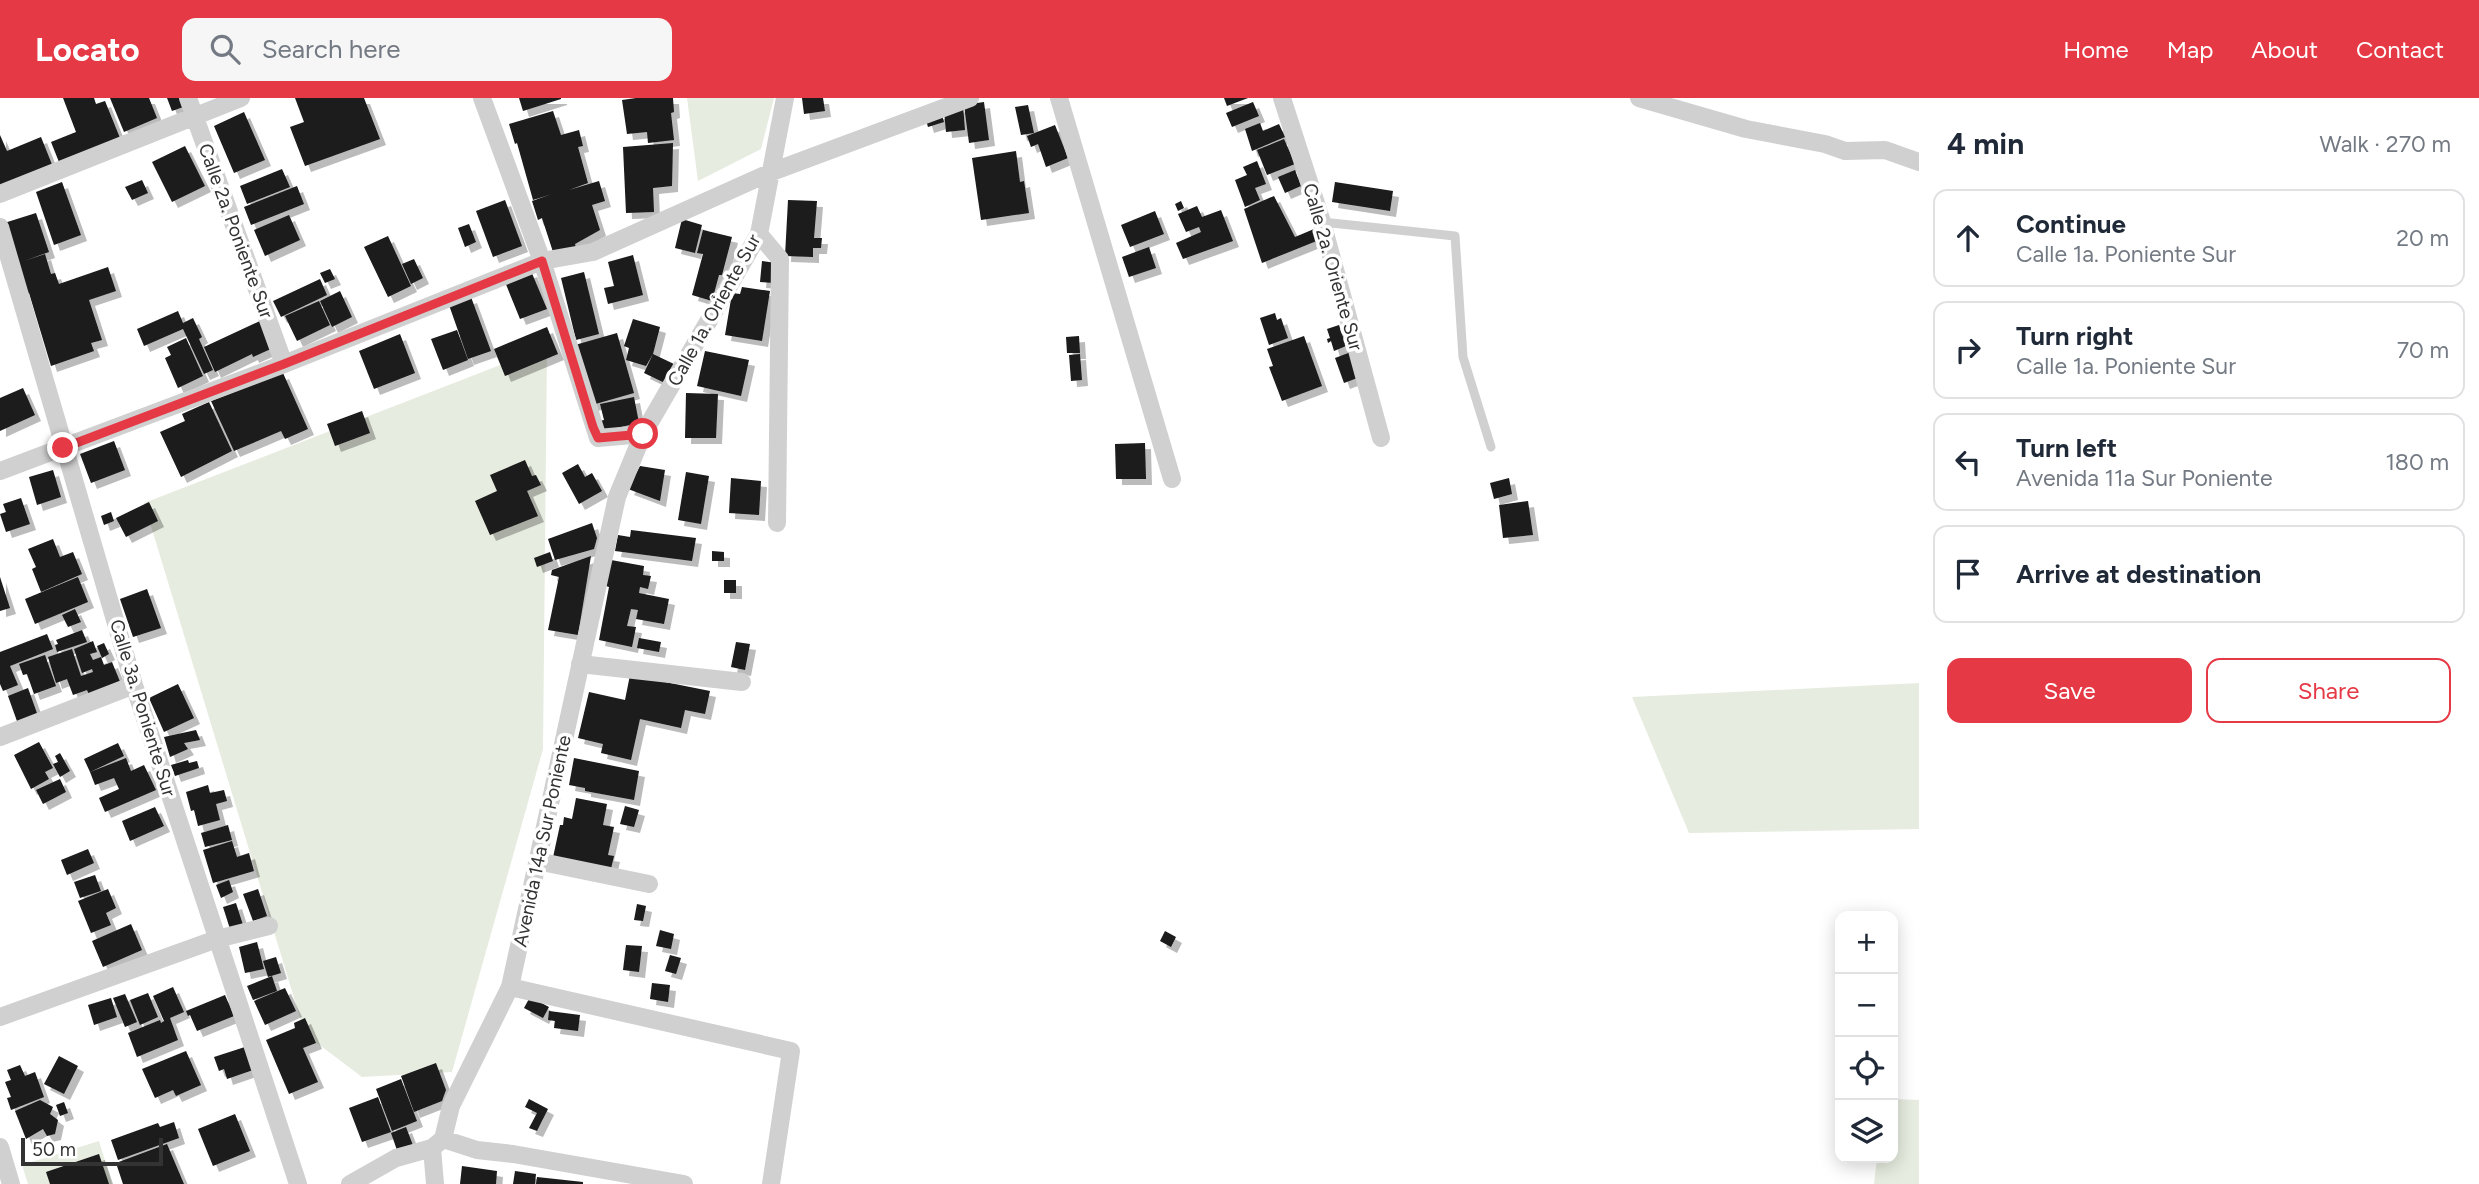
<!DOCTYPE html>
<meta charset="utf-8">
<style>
:root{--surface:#fff;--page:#f6f6f7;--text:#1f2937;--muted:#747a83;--line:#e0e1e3;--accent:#e63946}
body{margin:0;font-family:Figtree,sans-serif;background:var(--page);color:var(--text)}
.controls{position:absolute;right:21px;bottom:21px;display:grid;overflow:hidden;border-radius:14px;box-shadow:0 4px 18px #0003}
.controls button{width:63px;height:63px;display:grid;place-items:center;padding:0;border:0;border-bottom:2px solid var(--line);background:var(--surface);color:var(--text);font:35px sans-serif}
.scale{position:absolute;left:21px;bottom:18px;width:142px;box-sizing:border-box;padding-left:7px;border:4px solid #333;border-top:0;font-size:19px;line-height:24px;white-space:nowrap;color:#333;-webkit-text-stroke:5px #fff;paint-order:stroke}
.stop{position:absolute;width:21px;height:21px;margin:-16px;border:5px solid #e63946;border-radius:50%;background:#fff}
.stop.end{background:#e63946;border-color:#fff;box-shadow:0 2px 7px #0008}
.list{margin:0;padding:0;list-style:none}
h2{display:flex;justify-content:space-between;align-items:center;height:91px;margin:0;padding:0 28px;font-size:30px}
h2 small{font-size:23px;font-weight:400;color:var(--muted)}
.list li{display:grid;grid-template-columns:46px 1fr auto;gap:21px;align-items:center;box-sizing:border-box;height:98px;margin:0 14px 14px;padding:0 14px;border:2px solid var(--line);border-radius:14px}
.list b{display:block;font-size:26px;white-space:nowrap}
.list p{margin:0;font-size:23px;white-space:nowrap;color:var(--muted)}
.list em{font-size:23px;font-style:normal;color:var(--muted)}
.actions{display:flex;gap:14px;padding:21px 28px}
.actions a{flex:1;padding:16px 0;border:2px solid var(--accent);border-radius:14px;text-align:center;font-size:24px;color:var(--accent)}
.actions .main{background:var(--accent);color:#fff}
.icon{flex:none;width:38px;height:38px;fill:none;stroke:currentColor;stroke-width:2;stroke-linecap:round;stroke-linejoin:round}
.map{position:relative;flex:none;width:1919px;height:1086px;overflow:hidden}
header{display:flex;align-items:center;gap:42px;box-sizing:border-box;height:98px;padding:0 35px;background:var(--accent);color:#fff}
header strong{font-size:33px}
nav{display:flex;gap:38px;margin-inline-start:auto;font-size:24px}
.search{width:490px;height:63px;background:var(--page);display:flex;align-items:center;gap:18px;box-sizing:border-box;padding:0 24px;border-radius:14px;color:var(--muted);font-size:26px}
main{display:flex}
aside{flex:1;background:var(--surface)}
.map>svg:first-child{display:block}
.green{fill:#e6ecdf}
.building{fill:#1a1a1a;filter:url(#shadow)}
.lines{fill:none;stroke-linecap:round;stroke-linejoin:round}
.service{stroke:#d0d0d0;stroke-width:9}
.minor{stroke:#d0d0d0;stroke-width:18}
.route{stroke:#e63946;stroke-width:9}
.labels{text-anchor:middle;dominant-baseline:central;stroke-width:7;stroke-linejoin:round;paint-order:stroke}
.street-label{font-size:19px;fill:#333;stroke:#fff}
</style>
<header>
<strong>Locato</strong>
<div class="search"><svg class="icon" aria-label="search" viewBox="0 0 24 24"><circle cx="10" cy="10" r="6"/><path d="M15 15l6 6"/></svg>Search here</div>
<nav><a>Home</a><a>Map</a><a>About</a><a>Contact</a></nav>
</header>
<main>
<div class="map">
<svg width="1919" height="1086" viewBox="0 0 1919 1086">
<defs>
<filter id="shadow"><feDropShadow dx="6" dy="6" stdDeviation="0" flood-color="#0004"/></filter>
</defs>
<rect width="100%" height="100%" fill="#fff"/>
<!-- green -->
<path class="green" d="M687,0h87l-13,51 -63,32z
M547,249l-4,402 -91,323 -90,5 -57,-43 -161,-531z
M1919,585v146l-230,4 -57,-136z
M1893,1001l26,1v84h-45l3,-26h16z
M99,1043l13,43h-84l-6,-19z"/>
<!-- building -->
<path class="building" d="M63,0h31l2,6 9,-3 15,37 -61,24 -8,-20 25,-10z
M110,0h39l8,20 -33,14z
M167,0h16l3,8 -14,5z
M295,0h69l16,41 -75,27 -15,-39 14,-5z
M519,0h42v1l-38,12z
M636,0h37l1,14 -3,1 3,27 -26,3 -1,-11 -20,2 -5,-34z
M802,0h21l2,13 -21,3z
M1224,0h24l-21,8z
M984,4l5,38 -20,3 -5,-38z
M1253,4l6,14 -27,11 -6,-14z
M963,7l2,25 -19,2 -2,-21z
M1028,7l6,28 -13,2 -6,-28z
M553,13l8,24 18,-5 4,16 -5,1 10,36 -19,7 30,-9 6,20 -13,4 8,25 -25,14 1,4 -22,7 -12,-37 -4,2 -6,-19 20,-7 -19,6 -16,-57 -2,1 -6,-20z
M244,14l21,48 -31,13 -20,-47z
M941,14l3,10 -16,5 -3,-10z
M1260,25l3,8 16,-7 6,13 -33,14 -7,-22z
M1055,27l13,33 -22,9 -8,-23 -7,3 -4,-11z
M0,37l7,16 34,-14 12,30 -53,23z
M1284,41l11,25 -28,11 -10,-25z
M673,45l-1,43 -19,2 1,24 -28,1 -3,-66z
M185,48l20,40 -33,16 -20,-40z
M1016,53l4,31 4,-1 5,32 -48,7 -9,-62z
M1257,63l9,23 -11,4 5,12 -15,7 -10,-27 12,-5 -4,-8z
M282,71l8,18 -43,17 -7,-18z
M1295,72l6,16 -16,7 -7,-16z
M142,82l6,13 -16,7 -7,-13z
M62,84l19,53 -27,10 -18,-53z
M1335,84l58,9 -3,20 -58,-9z
M297,88l7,18 -53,21 -7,-18z
M1274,98l21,41 19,-8 5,11 -57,23 -18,-54z
M505,102l17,46 -29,11 -17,-46z
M788,102l29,1 -3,37h8l-1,10h-8v9l-28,-1z
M1181,103l3,7 -6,3 -3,-7z
M1197,108l5,11 19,-7 12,31 -50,18 -7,-16 25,-11 -2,-5 -13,5 -8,-18z
M1155,113l9,23 -34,13 -9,-22z
M36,115l13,39 -25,9 21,-7 6,20 4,-1 4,11 49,-17 8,24 -27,9 13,40 -11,3 3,8 -43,15 -22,-73 -3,1 -25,-70z
M289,117l11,25 -35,16 -11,-26z
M682,121l20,6 -7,28 -20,-5z
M469,126l7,18 -11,5 -7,-19z
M703,132l29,7 -10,38h-3l-7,26 -20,-6 11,-41 -6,-1z
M388,138l23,50 -23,11 -24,-50z
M1149,149l7,21 -27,9 -7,-20z
M633,157l10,40 -35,9 -4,-16 10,-2 -6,-24z
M414,161l9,19 -12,6 -9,-20z
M762,163l14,2 -2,20 -14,-1z
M330,171l5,10 -10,4 -5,-10z
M531,173l16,38 -27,10 -15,-37z
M584,174l15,62 -23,6 -15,-62z
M320,181l7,16 -46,22 -8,-16z
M742,189l28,4 -8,50 -37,-6 7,-42 8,1z
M340,193l12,26 -20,10 -12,-26z
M471,199l20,54 -23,8 -19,-54z
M319,203l11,24 -33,16 -12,-25z
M178,213l5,12 10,-5 9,19 -3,2 14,31 -9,4 -21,-45 -39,17 -7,-17z
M1275,215l2,7 4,-2 7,20 -19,7 -9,-27z
M633,221l27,8 -7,27 -7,12 -20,-6 3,-12 -5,-2z
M260,223l13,27 -20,9 -1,-3 -37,18 -11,-25z
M1339,227l7,21 -12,5 -3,-10 -3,2 -1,-4 3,-1 -3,-9z
M547,229l11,27 -53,22 -11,-27z
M457,232l11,30 -25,10 -12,-31z
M617,235l17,60 -42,12 -17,-60z
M400,236l15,39 -41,16 -15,-38z
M1079,238l1,17h-13l-1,-16z
M1304,238l18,50 -40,15 -13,-34 4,-1 -6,-17z
M186,240l17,38 -25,12 -13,-30 6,-3 -4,-8z
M705,253l44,9 -8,36 -44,-10z
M1351,254l9,25 -16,6 -9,-25z
M653,256l23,11 -9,19 -23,-11z
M1080,256l2,26 -11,1 -2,-26z
M283,275l25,56 -23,10 -4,-8 -47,20 -23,-50z
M23,290l12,27 -35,16v-33z
M686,295l32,1 -2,44h-31z
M634,299l5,26 -41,9 -3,-10 9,-2 -4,-16z
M209,304l23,49 -51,26 -21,-45 25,-11 -3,-7z
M362,313l8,22 -35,13 -8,-22z
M114,343l11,29 -34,13 -11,-29z
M1145,345l1,36h-30l-1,-35z
M525,362l7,16 4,-1 5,10 -14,6 11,25 -48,19 -15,-34 22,-10 -7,-16z
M578,366l7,13 7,-4 10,18 -23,13 -17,-31z
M640,368l25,4 -5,31 -32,-12z
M53,372l8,27 -24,8 -8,-28z
M686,374l23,4 -8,48 -23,-4z
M731,380l30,3 -2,34 -30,-2z
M1509,380l3,16 -18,5 -4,-16z
M21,400l9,26 -24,8 -6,-18 6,-2 -3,-8z
M1528,403l5,34 -30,3 -4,-33z
M149,404l9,19 -32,16 -10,-19z
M111,414l3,9 -10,4 -3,-9z
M592,425l5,15 -3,11 -39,11 -7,-21z
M631,432l65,8 -4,23 -77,-10 3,-16 12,2z
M53,441l7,18 13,-5 9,22 -41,18 -9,-23 4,-2 -8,-18z
M712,453l12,1v9h-12z
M550,454l3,9 -16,6 -3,-9z
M591,458l-13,79 -30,-5 11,-53 -8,-2 1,-5z
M611,462l33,6 -1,9 8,1 -3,13 -8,-2 -1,6 30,6 -5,25 -28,-5 2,-9 -7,-1 -4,17 9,1 -4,20 -33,-7 10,-53 -3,-1z
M0,479l10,31 -10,3z
M78,479l10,25 -53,22 -10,-25z
M724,482h12v13h-12z
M147,491l14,39 -28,9 -13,-38z
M75,511l6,13 -13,5 -6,-12z
M82,532l5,12 -30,10 -2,-7 3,-1 -2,-4z
M47,536l6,15 -43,17 8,19 -15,6 -3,-7v-32z
M639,540l22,4 -2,10 -22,-4z
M93,543l4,11 -7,2 3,6 8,-3 3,8 8,-3 9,22 -31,13 -3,-7 -14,5 -6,-16 -11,4 -8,-26 24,-8 9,27 12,-4 -1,-3 -10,4 -8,-24z
M736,544l14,2 -5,26 -14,-3z
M104,545l5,11 -7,4 -5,-12z
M45,557l11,31 -22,8 -7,-20 -4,1 -4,-11z
M630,577l80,16 -5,23 -20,-4 -4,18 -41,-9 -9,41 -30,-7 2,-9 -25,-6 11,-46 36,8z
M178,586l16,34 -30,14 -15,-34z
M28,590l10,28 -20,8 -10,-28z
M196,632l4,10 -16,3 4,6 -18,8 -6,-20z
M39,644l14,26 -8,4 4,7 -18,10 -17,-34z
M118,645l6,13 -34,16 -6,-13z
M60,655l10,18 -10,6 -7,-13 5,-2 -3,-6z
M126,660l5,13 13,-6 12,25 -51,22 -6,-14 20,-9 -5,-11 -19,7 -5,-13z
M574,660l65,13 -5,29 -49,-9v-3l-16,-3z
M188,662l1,3 8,-2 2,7 -24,8 -4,-11z
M60,681l6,13 -23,12 -7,-14z
M208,687l2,8 14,-3 3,11 -11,3 4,16 -22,6 -4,-16 -3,1 -5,-19z
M576,700l31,6 -4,21 11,2 -6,28 6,1 -4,17 -58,-11 8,-37h3l1,-8 8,2z
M625,708l14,4 -5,17 -14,-3z
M155,709l9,19 -34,15 -8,-20z
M228,727l4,15 -27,7 -4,-14z
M232,743l5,16 12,-4 5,18 -41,12 -10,-33z
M88,751l6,14 -27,12 -6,-15z
M95,777l6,16 -21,7 -6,-16z
M229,782l4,12 -12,6 -5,-13z
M108,791l8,19 -10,5 5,12 -20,8 -13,-32z
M258,791l9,27 -14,5 -10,-27z
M236,805l7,22 -13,4 -7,-22z
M637,806l9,2 -3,15 -9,-1z
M131,826l11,26 -39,17 -11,-26z
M660,832l14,4 -3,15 -15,-3z
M1165,833l11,6 -5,10 -11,-6z
M257,844l7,27 -19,4 -6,-26z
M626,847l16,1 -3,26 -16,-2z
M670,857l11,3 -5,16 -11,-3z
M276,859l5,16 -13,4 -5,-16z
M272,878l5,15 -24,9 -6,-14z
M652,885l18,2 -2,17 -18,-3z
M173,889l11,25 -14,6 8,22 -41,17 -9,-24 32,-13 1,3 3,-2 -11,-25z
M285,890l11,23 -31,14 -11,-24z
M148,895l10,24 -18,8 -10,-25z
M125,896l12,28 -12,5 -12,-29z
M225,897l9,21 -37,15 -7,-16 -2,1 -2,-5z
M530,899l19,10 -6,11 -19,-10z
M111,900l6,19 -23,8 -6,-20z
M549,913l31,4 -2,16 -24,-3 1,-7 -7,-1z
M305,920l11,25 -13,5 15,34 -29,12 -23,-54 29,-12 -1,-5z
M248,948l8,23 -29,10 -3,-10 -5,2 -5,-14z
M186,953l15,34 -25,11 -3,-6 -18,8 -13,-29z
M59,958l19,10 -14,28 -20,-10z
M436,965l10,27 -4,11 -28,11 -13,-36z
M20,967l5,11 10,-4 9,25 -33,13 -4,-12 4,-1 -6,-15 6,-2 -4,-10z
M401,981l16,42 -25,10 -16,-42z
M378,999l13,35 -29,10 -13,-34z
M529,1001l19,10 -11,22 -8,-3 8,-15 -12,-6z
M40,1002l13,7 -3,7 8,6 -3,14 -8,2 -4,-7 -17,10 -11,-28z
M64,1004l4,11 -8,3 -4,-11z
M235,1016l15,37 -37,15 -15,-37z
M174,1024l5,16 -61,22 -7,-20 47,-17 2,4z
M406,1029l8,21 -16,5 -7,-20z
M167,1046l17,40h-61l-7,-21z
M99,1056l10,30h-59l-4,-12z
M462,1068l35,5 -1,13h-36z
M515,1073l21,3 -1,10h-22z
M537,1079l46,5v2h-47z"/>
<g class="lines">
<!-- service -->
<path class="service" d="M1322,124l133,14 8,121 28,90"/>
<!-- minor -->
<path class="minor" d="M188,0l96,266
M482,0l60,163 56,177 45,-4
M1059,0l113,381
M1282,0l40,124 59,216
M1639,0l107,31 79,15 20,7 40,-1 34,12
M0,96l241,-96
M0,129l134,458 164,499
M759,136l21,25 -3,264
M0,373l284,-107 258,-103 51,-9 176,-79 201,-75
M580,566l162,18
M0,639l134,-52
M537,763l112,23
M510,889l281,64 -20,133
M0,919l217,-78 52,-13
M443,1041l34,11 36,4 171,30
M0,1049l11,37
M432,1050l3,36
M350,1086l46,-26 36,-10 11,-9 8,-33 59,-119 107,-490 26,-63 116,-200 26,-136"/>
</g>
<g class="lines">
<!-- route -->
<path class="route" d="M63,350l221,-84 258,-103 51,166 5,11 45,-4"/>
</g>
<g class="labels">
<!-- street labels -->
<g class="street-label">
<text transform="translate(236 133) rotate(70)">Calle 2a. Poniente Sur</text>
<text transform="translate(1333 169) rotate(74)">Calle 2a. Oriente Sur</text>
<text transform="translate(714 212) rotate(-61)">Calle 1a. Oriente Sur</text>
<text transform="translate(143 610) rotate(73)">Calle 3a. Poniente Sur</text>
<text transform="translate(542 743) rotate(-78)">Avenida 14a Sur Poniente</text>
</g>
</g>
</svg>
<div class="controls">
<button>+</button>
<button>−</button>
<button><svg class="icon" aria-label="locate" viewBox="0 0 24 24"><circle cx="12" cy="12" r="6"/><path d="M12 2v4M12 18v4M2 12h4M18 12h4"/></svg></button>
<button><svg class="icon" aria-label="layers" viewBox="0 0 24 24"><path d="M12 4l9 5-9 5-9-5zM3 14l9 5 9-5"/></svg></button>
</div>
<div class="scale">50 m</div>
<div class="stop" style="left:643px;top:336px"></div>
<div class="stop end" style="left:63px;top:350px"></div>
</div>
<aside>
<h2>4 min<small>Walk · 270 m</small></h2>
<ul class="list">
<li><svg class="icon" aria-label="ahead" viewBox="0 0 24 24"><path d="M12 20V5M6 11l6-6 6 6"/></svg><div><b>Continue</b><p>Calle 1a. Poniente Sur</p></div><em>20 m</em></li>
<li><svg class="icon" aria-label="right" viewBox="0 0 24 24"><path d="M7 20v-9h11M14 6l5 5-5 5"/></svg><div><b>Turn right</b><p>Calle 1a. Poniente Sur</p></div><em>70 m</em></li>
<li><svg class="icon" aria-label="left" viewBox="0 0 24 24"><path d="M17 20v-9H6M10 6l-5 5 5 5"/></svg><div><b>Turn left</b><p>Avenida 11a Sur Poniente</p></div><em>180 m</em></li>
<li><svg class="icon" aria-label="arrive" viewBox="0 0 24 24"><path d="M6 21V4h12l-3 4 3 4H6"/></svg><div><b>Arrive at destination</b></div></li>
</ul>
<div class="actions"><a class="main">Save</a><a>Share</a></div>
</aside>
</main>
